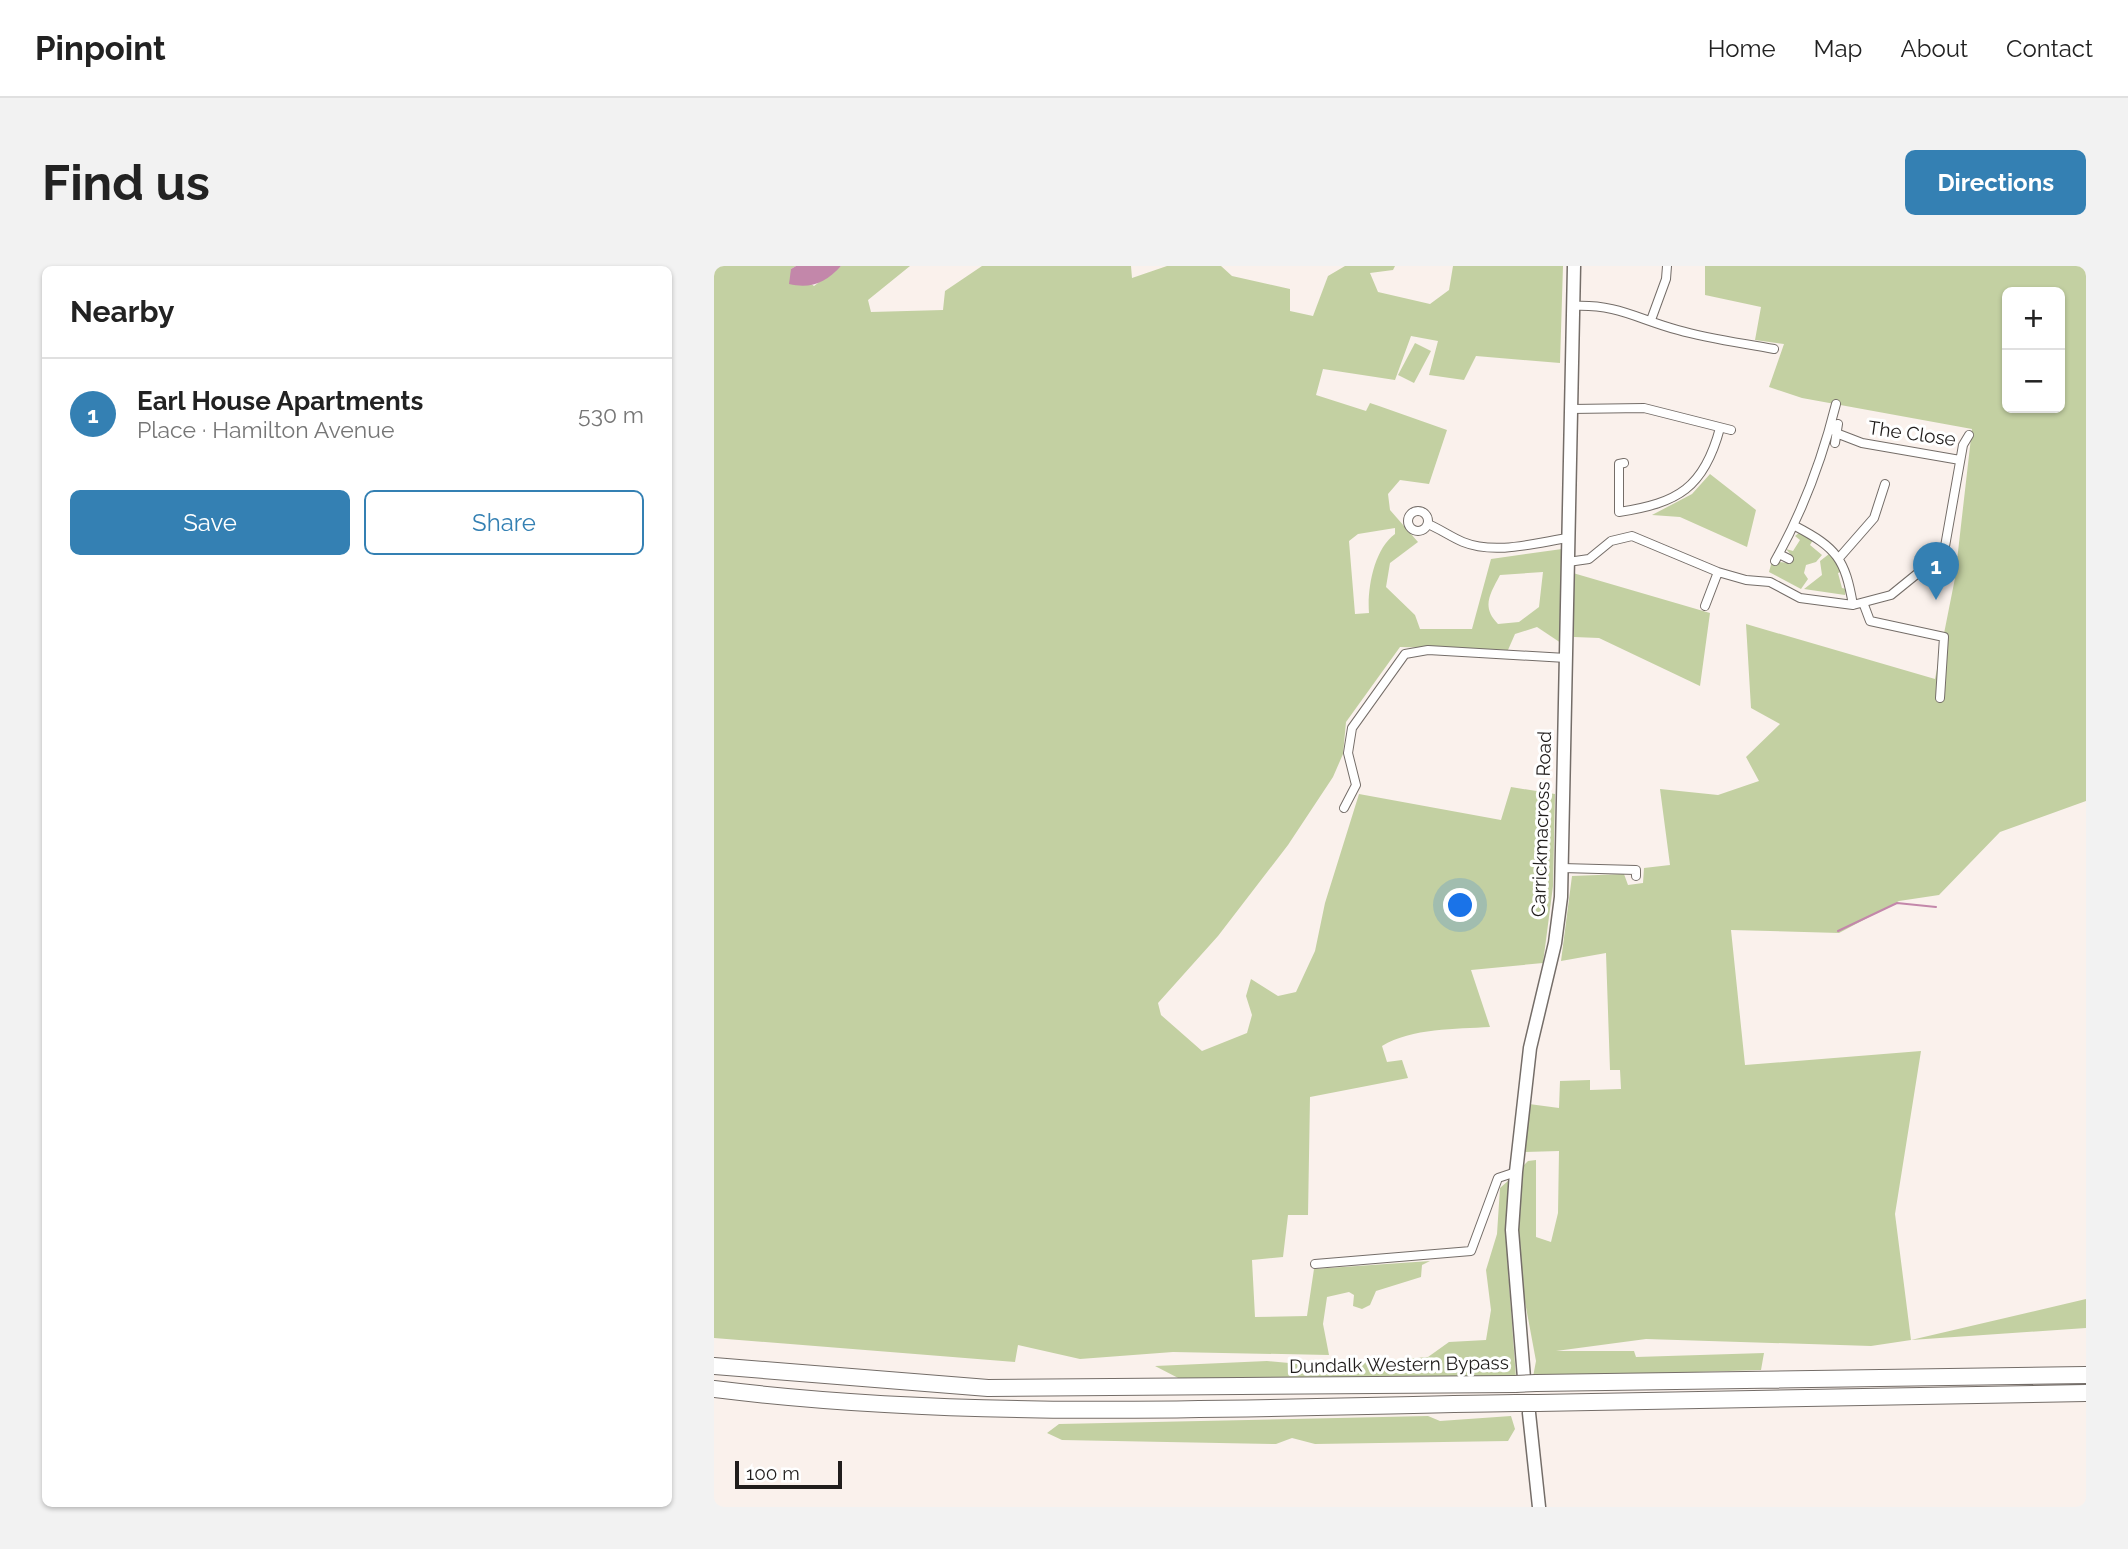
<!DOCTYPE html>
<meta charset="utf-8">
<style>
:root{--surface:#fff;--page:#f2f2f2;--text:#222;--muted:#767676;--line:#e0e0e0;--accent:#3480b3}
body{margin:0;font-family:Raleway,sans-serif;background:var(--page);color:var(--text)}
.controls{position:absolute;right:21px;top:21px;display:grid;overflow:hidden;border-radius:10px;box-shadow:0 2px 5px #0004}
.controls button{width:63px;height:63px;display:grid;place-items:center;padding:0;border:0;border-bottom:2px solid var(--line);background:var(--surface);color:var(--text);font:35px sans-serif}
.scale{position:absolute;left:21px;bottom:18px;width:107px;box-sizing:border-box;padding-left:7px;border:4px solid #201d1c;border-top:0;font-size:19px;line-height:24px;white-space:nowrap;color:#201d1c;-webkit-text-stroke:5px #fff;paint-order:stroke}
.you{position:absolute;left:747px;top:640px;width:24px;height:24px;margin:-18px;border:5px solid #fff;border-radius:50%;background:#1a73e8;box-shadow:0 0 0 10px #1a73e833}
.badge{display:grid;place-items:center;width:46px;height:46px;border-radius:50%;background:var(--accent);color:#fff;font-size:23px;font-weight:700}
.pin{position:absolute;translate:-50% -58px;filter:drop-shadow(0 2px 4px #0008)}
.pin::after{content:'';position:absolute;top:37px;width:24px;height:21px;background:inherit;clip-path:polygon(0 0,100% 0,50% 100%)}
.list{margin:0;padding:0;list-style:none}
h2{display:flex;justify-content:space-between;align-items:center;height:91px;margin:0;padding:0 28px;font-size:30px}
h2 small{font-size:23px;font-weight:400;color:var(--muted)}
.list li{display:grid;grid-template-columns:46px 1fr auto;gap:21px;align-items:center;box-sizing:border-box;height:112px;padding:0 28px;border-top:2px solid var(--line)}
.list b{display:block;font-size:26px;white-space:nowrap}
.list p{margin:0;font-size:23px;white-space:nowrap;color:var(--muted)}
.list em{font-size:23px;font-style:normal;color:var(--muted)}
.actions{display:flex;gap:14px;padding:21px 28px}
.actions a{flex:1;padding:16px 0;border:2px solid var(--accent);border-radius:10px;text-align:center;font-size:24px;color:var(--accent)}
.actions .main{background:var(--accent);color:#fff}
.map{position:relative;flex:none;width:1372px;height:1241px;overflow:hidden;border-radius:10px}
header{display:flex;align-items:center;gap:42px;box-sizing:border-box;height:98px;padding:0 35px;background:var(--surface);border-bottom:2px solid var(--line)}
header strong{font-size:33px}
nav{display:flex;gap:38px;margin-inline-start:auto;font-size:24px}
.intro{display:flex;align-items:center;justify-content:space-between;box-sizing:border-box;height:168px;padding:0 42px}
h1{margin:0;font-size:49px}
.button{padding:18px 32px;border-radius:10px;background:var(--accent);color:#fff;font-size:24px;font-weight:700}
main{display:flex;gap:42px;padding:0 42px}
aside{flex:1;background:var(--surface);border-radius:10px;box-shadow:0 2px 5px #0004}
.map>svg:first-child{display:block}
.green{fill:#c3d0a2;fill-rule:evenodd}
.water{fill:#c387aa}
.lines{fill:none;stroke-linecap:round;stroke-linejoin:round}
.stream{stroke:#c387aa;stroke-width:2}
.minor-casing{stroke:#746d68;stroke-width:10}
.secondary-casing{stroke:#746d68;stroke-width:15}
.motorway-casing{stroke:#746d68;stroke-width:18}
.minor{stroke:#fff;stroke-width:8}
.secondary{stroke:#fff;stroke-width:12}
.motorway{stroke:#fff;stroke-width:16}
.motorway-bridge-casing{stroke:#746d68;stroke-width:18;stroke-linecap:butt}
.motorway-bridge{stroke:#fff;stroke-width:16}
.labels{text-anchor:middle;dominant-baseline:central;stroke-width:6;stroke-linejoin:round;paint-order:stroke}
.street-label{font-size:19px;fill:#201d1c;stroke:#fff}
</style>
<header>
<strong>Pinpoint</strong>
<nav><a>Home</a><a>Map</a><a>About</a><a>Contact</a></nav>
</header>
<div class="intro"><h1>Find us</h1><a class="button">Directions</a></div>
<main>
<aside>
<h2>Nearby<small></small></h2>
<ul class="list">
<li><span class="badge">1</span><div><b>Earl House Apartments</b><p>Place · Hamilton Avenue</p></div><em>530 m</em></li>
</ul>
<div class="actions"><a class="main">Save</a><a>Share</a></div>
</aside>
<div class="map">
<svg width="1372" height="1241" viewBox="0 0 1372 1241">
<rect width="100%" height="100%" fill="#faf1ec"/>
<!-- green -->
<path class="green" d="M0,0h82l-5,3 23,17 27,-20h69l-42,34 3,12 72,-2 2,-19 37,-25h149l1,12 35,-12h54l11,10 58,13v22l23,5 15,-40 17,-10h50l-2,4 -23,3 8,19 52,12 19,-14 4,-24h110l-3,97 -84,-7 -12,24 -35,-5 9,-34 -27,-5 -16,44 -72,-11 -7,26 50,16 4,-8 9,3 68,24 -18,54 -29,-4 -12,14 2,16 28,32 -28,21 -4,24 29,28 5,14h52l19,-70 71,-10 -1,94 -24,-16 -22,7 -7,16 -108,-3 -54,75 -3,32 -10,23 -45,68 -70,91 -60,67 3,12 41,36 45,-18 5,-18 -6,-19 5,-17 27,17 18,-4 19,-41 10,-48 34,-109 142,26 10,-33 44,7 -2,92 -10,77 -72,7 19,57c-34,2 -78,1 -108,19l5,16 15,-2 6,18 -98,19 -2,118h-20l-5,42 -31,3 3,57 52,-1 7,-47 116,-8 -8,4 -1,12 -45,14 -6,14 -8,4 -9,-3 1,-11 -5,-3 -22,5 -4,27 6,31 -156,-3 -93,7 -62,-14 -3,17 -301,-24zM681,262v6c-21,15 -28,55 -26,79l-14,1 -6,-73 9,-7zM829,306l-4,35 -20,15 -21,2c-17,-17 -8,-30 2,-49z
M991,0h381v535l-86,31 -61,63 -40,6 -60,32 -108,-3 14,135 176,-14 -26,163 16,126 175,-41v29l-175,12 -40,6 -225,-7 -90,12h78l2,6 128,-4 -3,17 -228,7 3,-16 -13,-70 -6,-54 4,-69 7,-7 8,-1v77l15,5 7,-29 1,-62 -34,1 4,-48 30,4 1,-27 30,-1v10l31,-1 -1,-19h-10l-4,-117 -45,8 11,-85 52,-2 4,11 15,-2 1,-15 26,-3 -10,-76 58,6 41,-14 -13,-24 34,-33 -29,-16 -5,-84 189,55 20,-101 17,-149 -170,-31 -33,-11 15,-43 -29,-4 6,-33 -56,-12zM1293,26h53v116h-53z
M701,77l16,8 -17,32 -16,-8z
M996,208l46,36 -9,37 -67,-30 -28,-2 40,-21z
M1085,267l14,7 -3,5 12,10 -6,7 -10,3 -2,8 4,6 -7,10 -32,-17 3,-11 16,2 4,-7 -6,-7 7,2 7,-11 -5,-4z
M1115,288l14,17 -5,2 4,15 4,1 -1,6 -41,-6 18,-14 -2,-14z
M859,307l137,40 -10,73 -101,-48 -25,-1z
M795,914l-2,75 9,123 -332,3 -29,-15 112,-5 55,5 106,-9 21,-15 37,-2 5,-30 -5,-40 11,-36 3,-46z
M714,1150l12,5 71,-5 4,13 -7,12 -193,3 -23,-6 -16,6 -214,-4 -15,-7 12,-9z"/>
<!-- water -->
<path class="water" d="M82,0h45c-15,17 -31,23 -52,18l2,-15z"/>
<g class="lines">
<!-- stream -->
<path class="stream" d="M1124,665l59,-28 39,4"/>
<defs>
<path id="minor" d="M859,40c45,-2 64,13 105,24 31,9 64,13 96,19
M937,54l15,-41 1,-13
M857,143l73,-1 87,22
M1122,167l26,10 98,17
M1121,177l3,-19
M910,197l-5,1v48c59,-9 85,-24 101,-84
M694 255a10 10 0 1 1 20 0a10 10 0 1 1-20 0Z
M714,258c12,5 23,13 35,18 32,13 72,1 105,-4
M1081,260c42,22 50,33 58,79
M1065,288l10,5
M1125,292l35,-40 11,-34
M1061,295c28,-50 47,-101 61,-157
M854,296l21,-3 22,-18 21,-5 86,36 28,8 24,2 30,16 53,7 38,-10 53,-43 19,-107 6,-10
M1150,339l6,16 74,16 -4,61
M991,340l13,-34
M630,542l12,-23 -8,-32 4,-25 53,-74 23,-4 138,8
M848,602l74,2v6
M601,998l156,-13 27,-73 18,-6"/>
<path id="secondary" d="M810,1112l-12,-148 4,-58 14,-124 25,-105 6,-46 13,-631
M815,1147l10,94"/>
<path id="motorway" d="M0,1100l274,22 527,-4
M822,1117l550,-8
M0,1123c266,33 535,18 802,14
M824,1137l548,-10"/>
</defs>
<!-- minor casing -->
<use href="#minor" class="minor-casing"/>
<!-- secondary casing -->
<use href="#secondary" class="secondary-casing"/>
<!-- motorway casing -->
<use href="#motorway" class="motorway-casing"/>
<!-- minor -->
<use href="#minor" class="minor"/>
<!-- secondary -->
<use href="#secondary" class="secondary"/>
<!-- motorway -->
<use href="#motorway" class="motorway"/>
<defs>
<path id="motorway-bridge" d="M801,1118l21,-1
M802,1137h22"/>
</defs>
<!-- motorway-bridge casing -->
<use href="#motorway-bridge" class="motorway-bridge-casing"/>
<!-- motorway-bridge -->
<use href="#motorway-bridge" class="motorway-bridge"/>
</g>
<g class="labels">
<!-- street labels -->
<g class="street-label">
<text transform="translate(1198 167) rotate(8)">The Close</text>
<text transform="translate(827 558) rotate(-88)">Carrickmacross Road</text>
<text transform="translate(685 1098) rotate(-1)">Dundalk Western Bypass</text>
</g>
</g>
</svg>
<div class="controls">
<button>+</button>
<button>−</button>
</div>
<div class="scale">100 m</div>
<div class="you"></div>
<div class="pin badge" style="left:1222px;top:334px">1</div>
</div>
</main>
